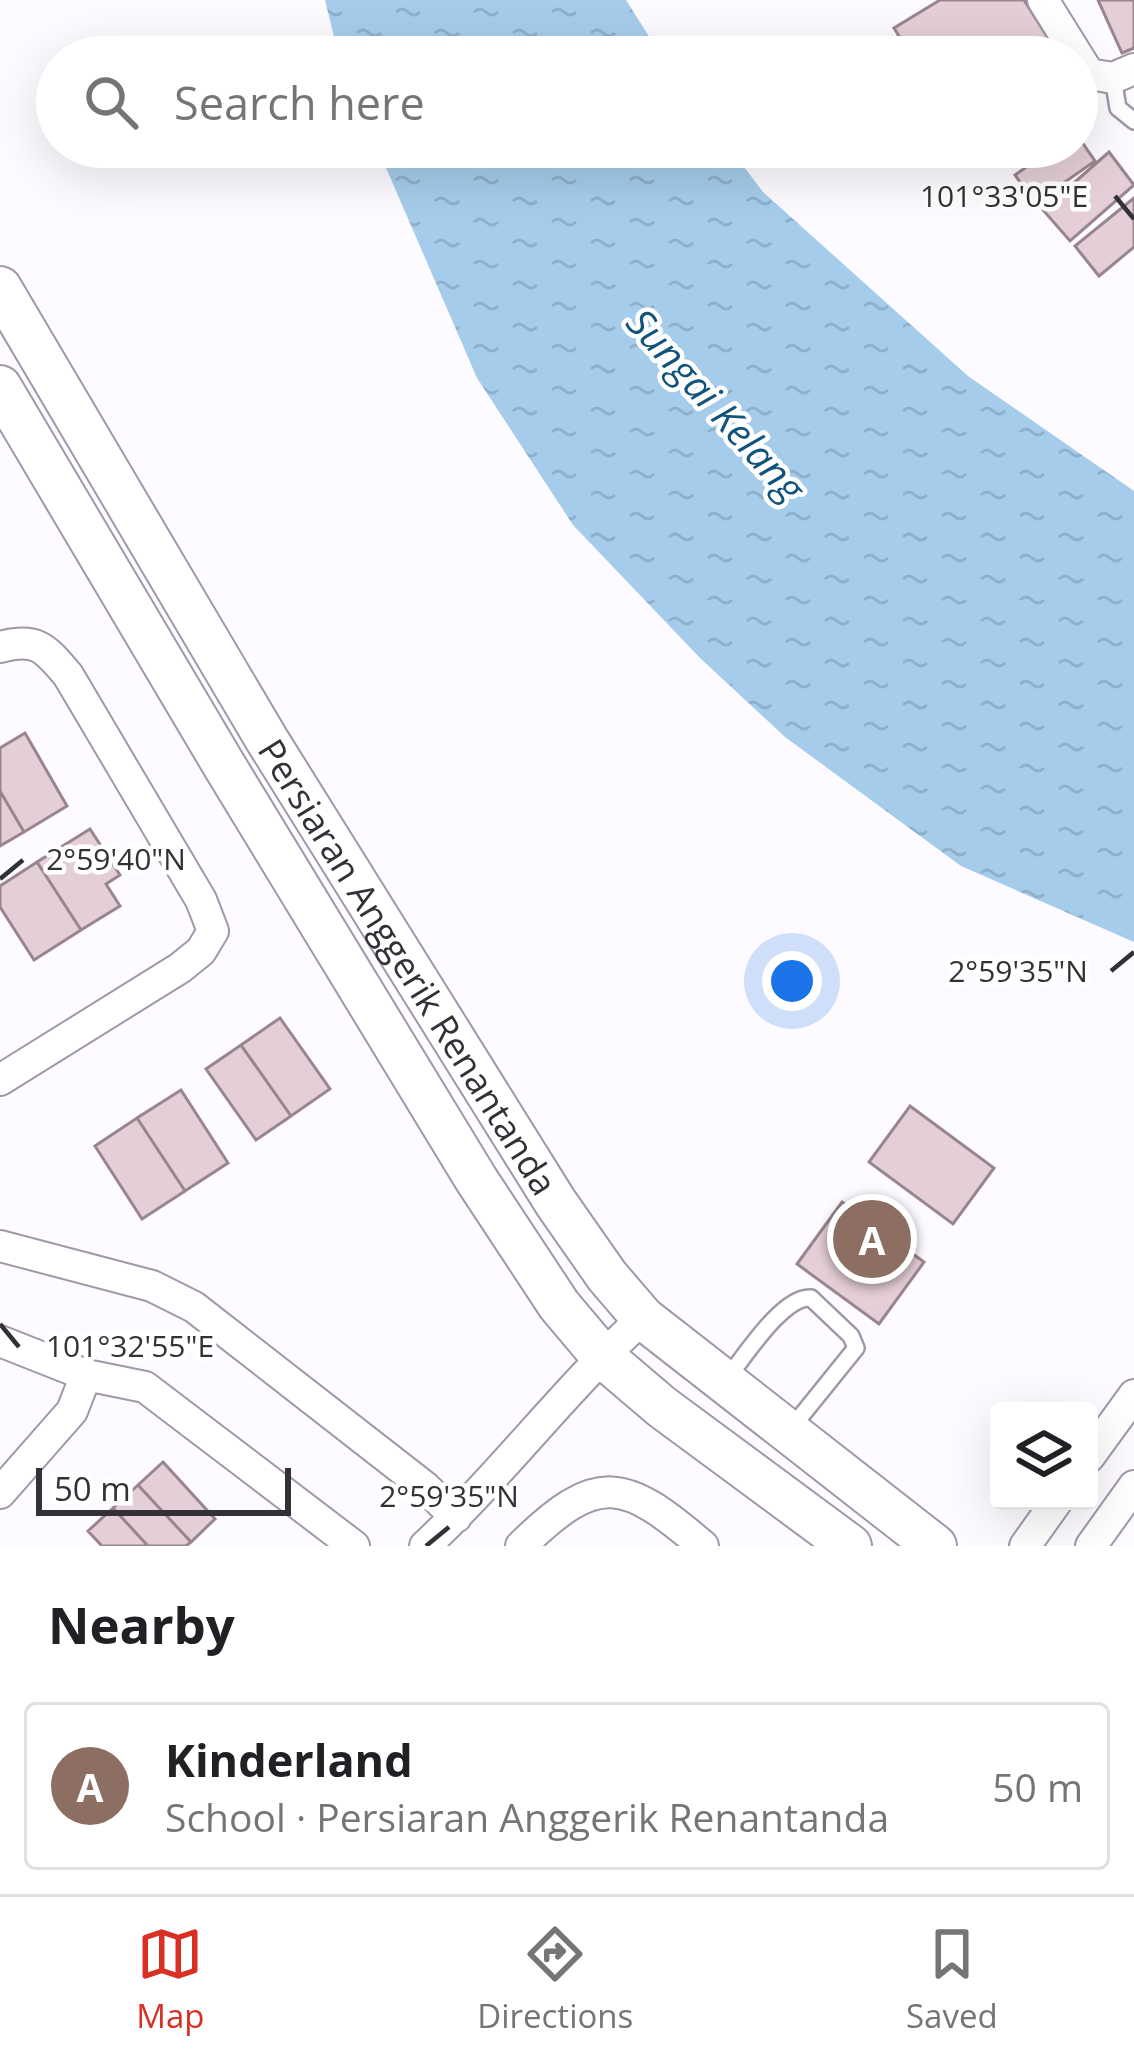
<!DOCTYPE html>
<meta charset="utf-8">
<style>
:root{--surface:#fff;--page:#f2f2f2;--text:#202124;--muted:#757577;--line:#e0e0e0;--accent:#d93025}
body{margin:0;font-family:"Open Sans",sans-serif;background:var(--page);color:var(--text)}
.controls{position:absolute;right:36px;bottom:36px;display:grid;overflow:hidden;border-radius:12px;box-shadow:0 12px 48px #0002}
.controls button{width:108px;height:108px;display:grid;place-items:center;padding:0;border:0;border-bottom:3px solid var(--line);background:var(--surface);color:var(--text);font:60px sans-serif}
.scale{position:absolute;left:36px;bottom:30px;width:255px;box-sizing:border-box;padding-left:12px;border:6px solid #333037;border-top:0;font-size:33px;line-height:42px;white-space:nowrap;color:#333037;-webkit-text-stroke:9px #fff;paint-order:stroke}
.you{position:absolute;left:792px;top:981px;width:42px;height:42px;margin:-30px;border:9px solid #fff;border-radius:50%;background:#1a73e8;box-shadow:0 0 0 18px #1a73e833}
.badge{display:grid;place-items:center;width:78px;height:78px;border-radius:50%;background:var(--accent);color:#fff;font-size:39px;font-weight:700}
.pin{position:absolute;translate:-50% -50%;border:6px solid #fff;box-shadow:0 3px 12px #0006}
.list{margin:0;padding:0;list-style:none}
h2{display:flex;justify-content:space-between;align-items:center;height:156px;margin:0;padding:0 48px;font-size:51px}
h2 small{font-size:39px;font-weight:400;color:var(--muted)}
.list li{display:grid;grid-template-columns:78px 1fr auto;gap:36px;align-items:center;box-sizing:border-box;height:168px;margin:0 24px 24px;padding:0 24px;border:3px solid var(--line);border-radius:12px}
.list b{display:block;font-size:45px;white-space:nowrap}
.list p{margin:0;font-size:39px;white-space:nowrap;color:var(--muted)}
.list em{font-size:39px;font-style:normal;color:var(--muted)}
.icon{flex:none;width:66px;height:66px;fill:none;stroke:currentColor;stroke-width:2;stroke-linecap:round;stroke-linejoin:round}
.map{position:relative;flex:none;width:1134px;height:1546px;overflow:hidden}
.search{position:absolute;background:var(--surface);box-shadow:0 12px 48px #0002;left:36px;right:36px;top:36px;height:132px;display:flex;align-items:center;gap:30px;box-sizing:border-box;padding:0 42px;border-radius:66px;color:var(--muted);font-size:45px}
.sheet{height:348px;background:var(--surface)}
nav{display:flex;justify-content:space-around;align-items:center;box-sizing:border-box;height:168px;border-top:3px solid var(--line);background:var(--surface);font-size:33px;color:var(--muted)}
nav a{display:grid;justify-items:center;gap:6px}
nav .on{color:var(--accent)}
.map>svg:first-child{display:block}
.water{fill:url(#water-ripples)}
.building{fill:#e4ced7;stroke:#99858d;stroke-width:3}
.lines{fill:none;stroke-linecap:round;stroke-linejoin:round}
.lane-casing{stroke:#a098a9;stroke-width:20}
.street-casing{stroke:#a098a9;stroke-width:34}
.secondary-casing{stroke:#a098a9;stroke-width:46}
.lane{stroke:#fff;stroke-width:15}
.street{stroke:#fff;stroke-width:30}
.secondary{stroke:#fff;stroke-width:42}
.ticks{fill:none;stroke:#333037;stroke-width:4.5}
.labels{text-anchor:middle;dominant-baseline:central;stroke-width:9;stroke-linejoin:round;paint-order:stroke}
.street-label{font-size:36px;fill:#333037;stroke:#fff}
.water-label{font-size:39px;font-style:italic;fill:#11537b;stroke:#fff}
.ticks-label{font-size:30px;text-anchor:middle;fill:#333037;stroke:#fff;stroke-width:9;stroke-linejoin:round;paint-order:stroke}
</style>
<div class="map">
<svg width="1134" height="1546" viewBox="0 0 1134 1546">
<defs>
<pattern id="water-ripples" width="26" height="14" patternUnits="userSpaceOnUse" patternTransform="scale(3)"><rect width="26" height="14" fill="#a5cdeb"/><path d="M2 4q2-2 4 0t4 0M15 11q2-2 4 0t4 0" fill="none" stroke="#8eb0ca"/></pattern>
</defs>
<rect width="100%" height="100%" fill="#fdfbff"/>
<!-- water -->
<path class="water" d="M325,0h301l36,57h-323z
M377,147h352l34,45 205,184 166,115v451l-173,-76 -176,-129 -85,-79 -127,-133 -96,-147z"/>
<!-- building -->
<path class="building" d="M940,0h84l36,57h-148l-18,-29z
M1098,0h36v48l-12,5z
M1077,135l18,26 -60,42 -20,-28 39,-28h23z
M1109,152l25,33 -64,56 -27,-31z
M1134,198v49l-35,29 -24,-30z
M25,733l42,73 -43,26 -24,-41v-43z
M0,791l24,41 -24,14z
M90,829l30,46 -14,9 14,22 -39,24 -44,-68z
M37,862l44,68 -47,30 -34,-53v-21z
M280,1018l50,71 -39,27 -50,-71z
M241,1045l50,71 -35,24 -50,-71z
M181,1090l47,73 -43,28 -48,-73z
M910,1106l84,62 -41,56 -84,-62z
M137,1118l48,73 -43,28 -47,-73z
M842,1202l82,60 -45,62 -82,-60z
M163,1462l52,57 -24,23 -53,-57z
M138,1485l53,57 -5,4h-38l-35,-38z
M113,1508l35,38h-46l-14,-15z"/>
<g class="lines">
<defs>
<path id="lane" d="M1113,78l5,30 16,13
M725,1381c18,-22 58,-86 86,-83l40,38 5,12 -67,83"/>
<path id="street" d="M1043,0l46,74 24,4 21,-9
M0,647c37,-10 45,1 68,28l133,225 12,31 -12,20 -21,17 -180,112
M0,1246l152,40 42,21 231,180 31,30
M0,1341l86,34 59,12 209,159
M1089,1457l45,-62
M0,1493l72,-82 14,-36
M425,1546c77,-72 140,-157 218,-228
M521,1546c77,-76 104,-67 182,0
M1025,1546l32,-45
M1091,1546l43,-60"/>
<g id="secondary">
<path id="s1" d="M0,288l267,452 289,463 51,73 36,42 292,228"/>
<path d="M0,387l224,378 252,414 83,126 43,51 60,51 188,139"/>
</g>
</defs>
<!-- lane casing -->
<use href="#lane" class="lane-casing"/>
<!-- street casing -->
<use href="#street" class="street-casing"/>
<!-- secondary casing -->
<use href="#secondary" class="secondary-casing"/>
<!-- lane -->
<use href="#lane" class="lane"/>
<!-- street -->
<use href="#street" class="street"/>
<!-- secondary -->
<use href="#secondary" class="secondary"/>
</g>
<!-- ticks -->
<path class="ticks" d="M1115,196l19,23M0,879l23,-19M1111,971l23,-19M0,1324l19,23M426,1546l23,-19"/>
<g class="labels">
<!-- street labels -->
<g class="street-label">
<text stroke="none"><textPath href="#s1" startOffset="792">Persiaran Anggerik Renantanda</textPath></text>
</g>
<!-- water labels -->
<g class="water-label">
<text transform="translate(717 404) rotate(48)">Sungai Kelang</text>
</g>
</g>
<g class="ticks-label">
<text x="1004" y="207">101°33'05"E</text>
<text x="116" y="870">2°59'40"N</text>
<text x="1018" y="982">2°59'35"N</text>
<text x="130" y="1357">101°32'55"E</text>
<text x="449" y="1507">2°59'35"N</text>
</g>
</svg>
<div class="controls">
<button><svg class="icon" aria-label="layers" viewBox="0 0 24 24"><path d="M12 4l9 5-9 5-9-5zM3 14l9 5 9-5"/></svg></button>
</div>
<div class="scale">50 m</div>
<div class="you"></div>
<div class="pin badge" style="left:872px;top:1239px;background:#8d6e63">A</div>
<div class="search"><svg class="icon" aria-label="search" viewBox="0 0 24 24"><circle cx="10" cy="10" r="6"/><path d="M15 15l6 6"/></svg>Search here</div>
</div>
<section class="sheet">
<h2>Nearby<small></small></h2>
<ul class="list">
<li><span class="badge" style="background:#8d6e63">A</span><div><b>Kinderland</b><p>School · Persiaran Anggerik Renantanda</p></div><em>50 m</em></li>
</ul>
</section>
<nav>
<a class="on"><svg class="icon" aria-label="map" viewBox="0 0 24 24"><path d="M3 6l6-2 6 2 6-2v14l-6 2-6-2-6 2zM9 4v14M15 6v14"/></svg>Map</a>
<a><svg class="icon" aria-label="directions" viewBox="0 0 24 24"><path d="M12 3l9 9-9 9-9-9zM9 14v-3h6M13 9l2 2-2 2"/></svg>Directions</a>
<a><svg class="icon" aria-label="saved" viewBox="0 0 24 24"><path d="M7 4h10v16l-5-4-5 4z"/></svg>Saved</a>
</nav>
